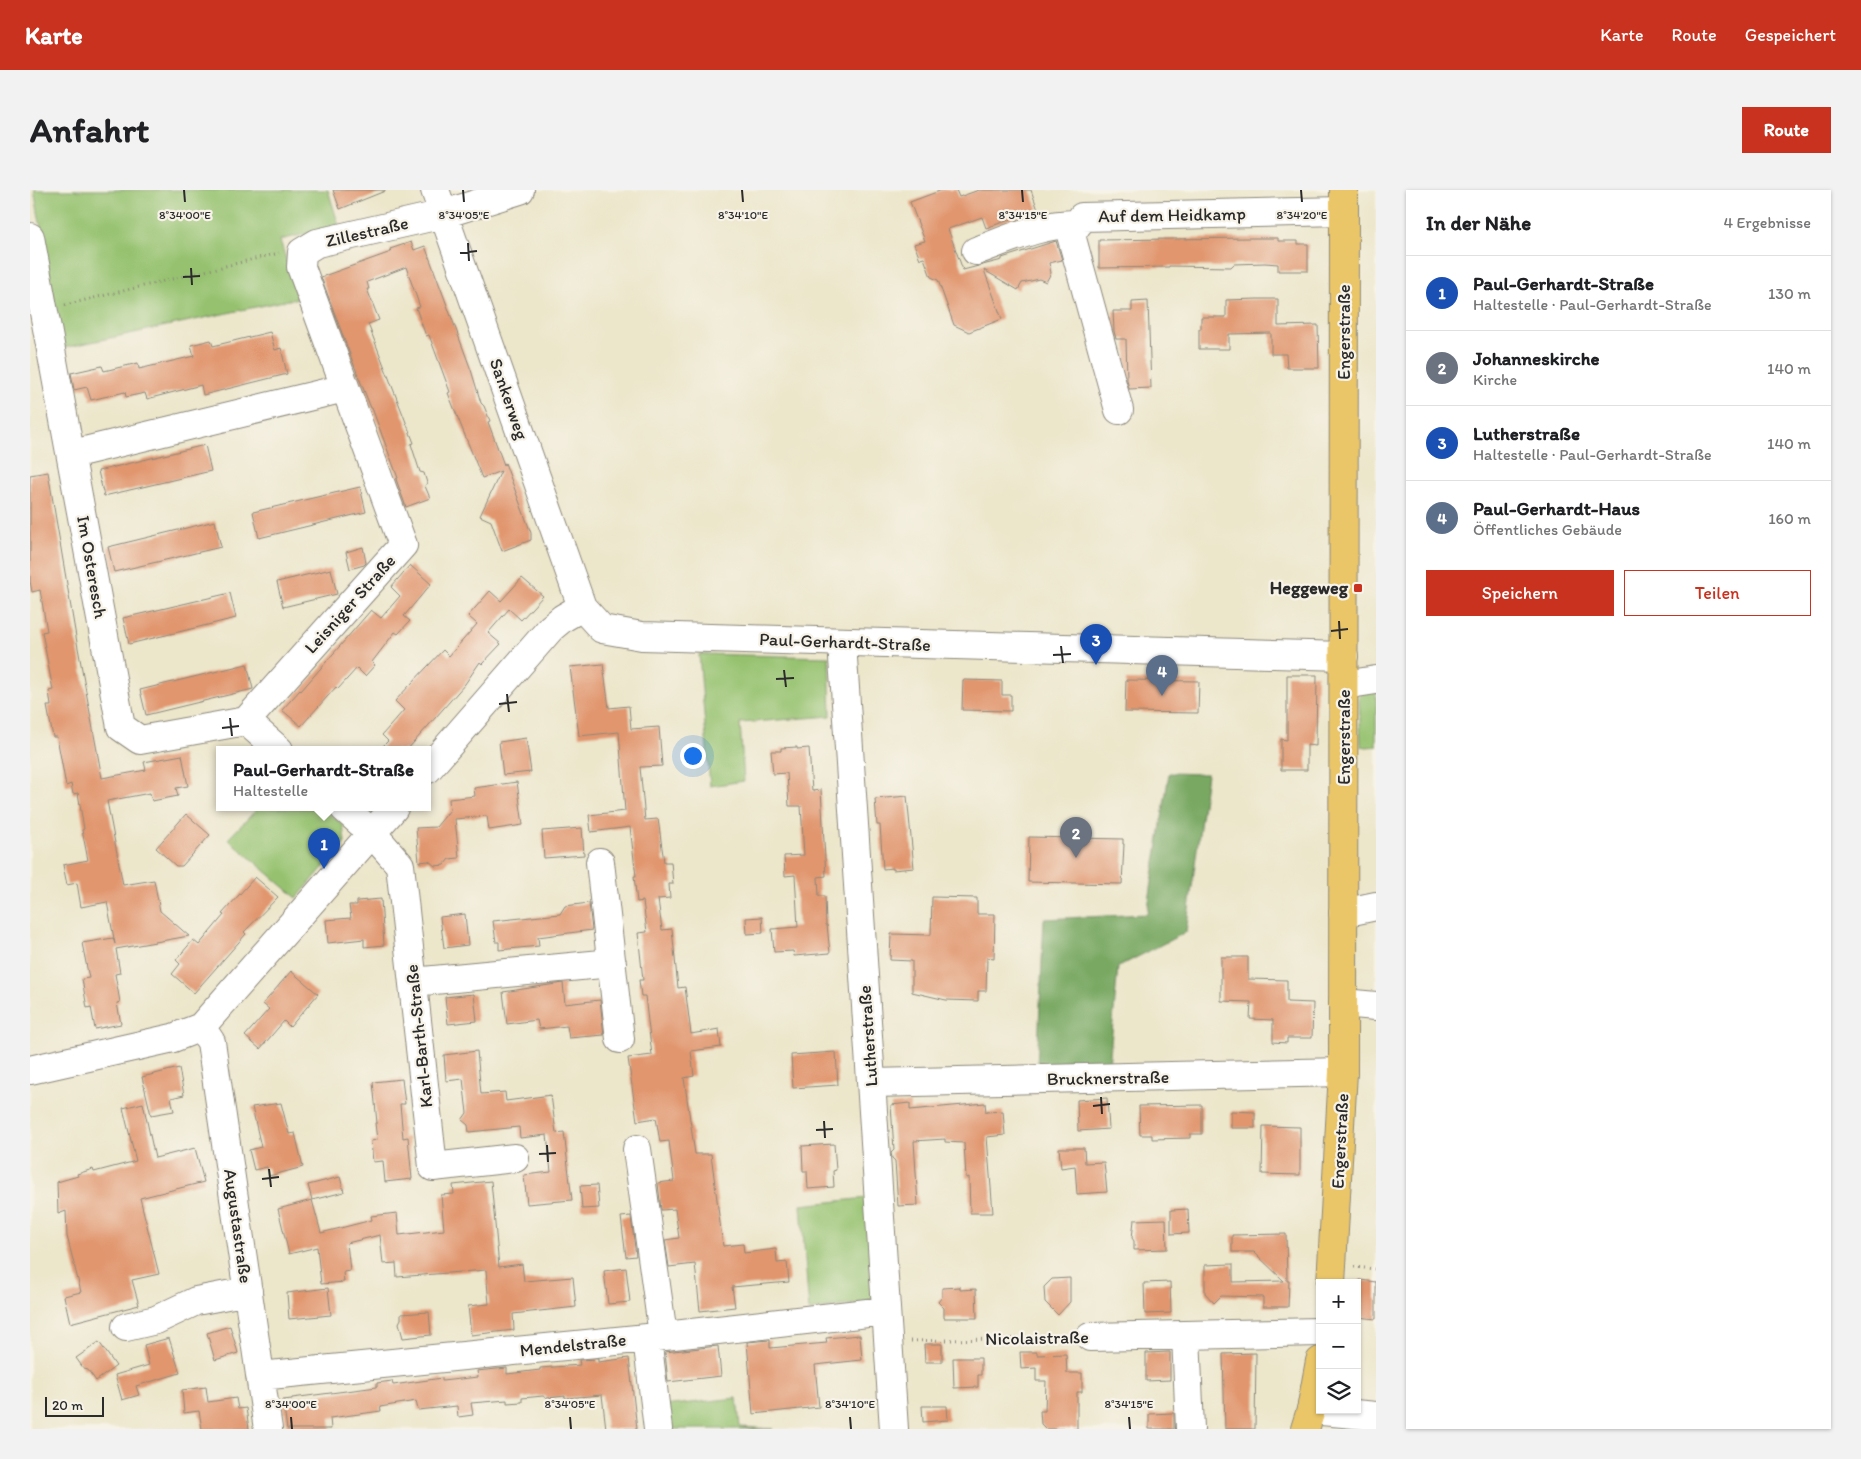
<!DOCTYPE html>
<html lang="de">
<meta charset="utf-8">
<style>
:root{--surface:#fff;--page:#f2f2f2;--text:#202124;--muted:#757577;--line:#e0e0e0;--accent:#c8321e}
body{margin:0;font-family:Itim,sans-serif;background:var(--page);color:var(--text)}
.controls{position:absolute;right:15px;bottom:15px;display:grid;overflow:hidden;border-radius:0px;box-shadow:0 1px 4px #0004}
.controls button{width:45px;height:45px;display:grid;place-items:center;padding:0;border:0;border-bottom:1px solid var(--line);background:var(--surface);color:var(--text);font:25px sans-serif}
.scale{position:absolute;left:15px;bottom:12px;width:59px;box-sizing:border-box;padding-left:5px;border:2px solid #2b2b2b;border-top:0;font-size:14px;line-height:18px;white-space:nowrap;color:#2b2b2b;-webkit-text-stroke:4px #f7f3e8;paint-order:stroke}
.you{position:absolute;left:662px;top:565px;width:18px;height:18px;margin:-12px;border:4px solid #fff;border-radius:50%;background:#1a73e8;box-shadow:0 0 0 8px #1a73e833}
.badge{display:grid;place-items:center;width:32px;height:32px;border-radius:50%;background:var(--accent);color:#fff;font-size:16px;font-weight:700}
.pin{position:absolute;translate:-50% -41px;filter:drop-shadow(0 1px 2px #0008)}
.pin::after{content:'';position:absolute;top:26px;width:18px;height:15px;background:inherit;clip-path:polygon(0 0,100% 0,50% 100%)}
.popup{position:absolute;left:186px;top:556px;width:215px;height:65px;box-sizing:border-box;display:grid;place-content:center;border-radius:0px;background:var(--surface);filter:drop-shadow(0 1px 4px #0005);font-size:16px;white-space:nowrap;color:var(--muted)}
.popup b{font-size:19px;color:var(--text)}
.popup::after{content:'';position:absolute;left:50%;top:100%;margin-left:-10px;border:10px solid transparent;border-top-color:var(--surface)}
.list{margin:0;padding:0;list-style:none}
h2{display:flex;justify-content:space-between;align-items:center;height:65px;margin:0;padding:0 20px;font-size:21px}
h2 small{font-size:16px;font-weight:400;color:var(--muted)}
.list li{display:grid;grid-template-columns:32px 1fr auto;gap:15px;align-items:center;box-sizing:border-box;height:75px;padding:0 20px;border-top:1px solid var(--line)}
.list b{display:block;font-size:19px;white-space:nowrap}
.list p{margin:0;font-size:16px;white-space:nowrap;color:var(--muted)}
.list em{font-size:16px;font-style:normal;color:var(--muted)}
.actions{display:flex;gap:10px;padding:15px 20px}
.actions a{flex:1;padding:11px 0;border:1px solid var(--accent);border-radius:0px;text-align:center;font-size:18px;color:var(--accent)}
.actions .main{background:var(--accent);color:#fff}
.icon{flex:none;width:28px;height:28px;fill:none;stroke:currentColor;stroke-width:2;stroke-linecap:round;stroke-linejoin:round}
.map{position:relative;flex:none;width:1346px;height:1239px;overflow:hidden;border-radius:0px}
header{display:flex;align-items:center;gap:30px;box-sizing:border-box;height:70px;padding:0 25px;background:var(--accent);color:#fff}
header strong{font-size:24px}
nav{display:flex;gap:28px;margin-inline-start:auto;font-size:18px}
.intro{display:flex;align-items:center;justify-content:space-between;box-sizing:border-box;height:120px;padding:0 30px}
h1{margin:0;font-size:35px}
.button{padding:12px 22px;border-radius:0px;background:var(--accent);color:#fff;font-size:18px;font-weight:700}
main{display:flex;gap:30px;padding:0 30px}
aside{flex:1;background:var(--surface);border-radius:0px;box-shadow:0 1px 4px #0004}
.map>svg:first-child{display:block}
.green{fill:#96c270;stroke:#60764e}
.forest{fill:#78a862;stroke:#526a46}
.building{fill:#e1966e}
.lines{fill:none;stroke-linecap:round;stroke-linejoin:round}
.minor-casing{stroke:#8c887b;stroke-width:30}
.major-casing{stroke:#8c887b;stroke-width:30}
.path{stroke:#8c887b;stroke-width:3;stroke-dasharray:1 4;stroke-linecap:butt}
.minor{stroke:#fff;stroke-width:28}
.major{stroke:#eac669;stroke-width:28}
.ticks{fill:none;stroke:#2b2b2b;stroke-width:2}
.poi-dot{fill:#c8321e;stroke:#f7f3e8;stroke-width:2}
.labels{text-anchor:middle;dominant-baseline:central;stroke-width:4.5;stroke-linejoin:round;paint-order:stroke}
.street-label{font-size:18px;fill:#2b2b2b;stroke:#f7f3e8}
.poi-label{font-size:18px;font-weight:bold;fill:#2b2b2b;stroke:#f7f3e8;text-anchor:end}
.ticks-label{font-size:12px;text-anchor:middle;fill:#2b2b2b;stroke:#f7f3e8;stroke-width:4.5;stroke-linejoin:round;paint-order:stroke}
</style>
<header>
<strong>Karte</strong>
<nav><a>Karte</a><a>Route</a><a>Gespeichert</a></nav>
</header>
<div class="intro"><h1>Anfahrt</h1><a class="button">Route</a></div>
<main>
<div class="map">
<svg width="1346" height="1239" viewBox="0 0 1346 1239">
<rect width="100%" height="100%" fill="#f7f3e8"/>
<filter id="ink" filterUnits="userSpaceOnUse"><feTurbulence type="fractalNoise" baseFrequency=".02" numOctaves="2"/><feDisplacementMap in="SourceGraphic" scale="10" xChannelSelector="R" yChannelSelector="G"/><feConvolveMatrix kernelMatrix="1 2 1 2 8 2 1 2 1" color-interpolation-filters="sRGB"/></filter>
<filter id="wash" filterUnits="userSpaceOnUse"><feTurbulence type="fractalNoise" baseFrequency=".0096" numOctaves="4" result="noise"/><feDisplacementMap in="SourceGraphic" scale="20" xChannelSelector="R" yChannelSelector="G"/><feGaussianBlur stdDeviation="1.12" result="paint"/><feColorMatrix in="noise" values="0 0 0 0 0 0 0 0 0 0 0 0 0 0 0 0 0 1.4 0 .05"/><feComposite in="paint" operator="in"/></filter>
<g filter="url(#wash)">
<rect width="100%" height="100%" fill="#ece6cb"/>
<!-- green -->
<path class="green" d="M298,0l11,36 -59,14 18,58 -235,50 -29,-158z
M669,464l130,3 2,59 -91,7 4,58 -34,5z
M1346,495v61l-9,1 -6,-1 -2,-51z
M228,618h64l21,17 2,17 -48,56 -69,-59z
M837,1008l8,97 -7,7 -59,9 -8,-106z
M707,1208l3,29 33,2h-107l-3,-23z"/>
<!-- forest -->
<path class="forest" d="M1139,583l38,1 -21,158 -68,35 -9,99 -72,1 7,-148 103,-5z"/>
<g id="blocks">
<!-- building -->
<path class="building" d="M303,0h52v1l-45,18z
M912,0h14l3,7 20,-7h52l7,20 -52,18 -4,-11 -34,12 15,41 39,-10v-2l54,-17 6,19 -13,3 2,10 -5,9 -7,-3 -8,2 -9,2 -4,7 -34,-20 18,49 -33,13 -15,-7 -16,-45 -7,-3 -7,-19 -4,1 -6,-15 11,-3 -15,-39z
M1217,48h31v3h20v3h10v27h-30v-7l-13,-1 -31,1 -3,3 -62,-1v1l-70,1v-28z
M381,52l3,8 11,-4 46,124 10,33 3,3 6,15 -2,1 16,43 1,-2 26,70v7l-29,11 -11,-30 -11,-5 21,-45 -19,7 -34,-85 2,-1 -21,-57 -3,1 -10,-28 4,-1 -14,-40 -39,15 2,7h-2l12,31 -11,4 46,119 -3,1 9,28 4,1 3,10 -2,3 5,12 -24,9 -10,-28 2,-1 -26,-70h-1l-17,-43 -33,-88 70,-25 -1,-3z
M1227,109h21v27l40,-1 1,43h-32l-1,-14h-15v-21l-42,1v15h-30v-20h2v-12h25v-17z
M1118,111l3,87 -22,1 -2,-9 -1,-41h-10l-2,-8 -1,-20h19v-9z
M240,142l5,18 6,-2 6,26 -84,21 -2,-10 -54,14 -2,-6 -19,4 -1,-5 -34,8 -4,-13 -13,3 -3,-17 31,-7 2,5 34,-8 1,6 55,-13 -3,-11 20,-5 2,6z
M175,255l6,26 -107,25 -6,-25z
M18,282l28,165 26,141 44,-8 -2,-8 38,-7 6,31 -12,2 2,8 -26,5 -2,-8 -43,8 16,84 31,-5 6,31 29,25 -73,13 4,24 -5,1 5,28 -3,1 4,21 -26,5 -4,-22 -4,1 -5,-29 7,-1 -7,-35 31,-5 2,6 -8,-42 -26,5 -4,-24 -10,2 -4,-20 25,-5 -6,-30 2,-1 -6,-36 -5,1 -2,-10 -5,2 -9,-49h-4l-6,-31h4l-2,-15 4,-1 -11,-58 5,-1 -7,-41 -8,2 -2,-11v-106z
M330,297l6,25 -107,26 -6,-26z
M185,331l6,26 -107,25 -6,-25z
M333,357l3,16 -2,2 -14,4 -4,-17z
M380,375l21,19 -27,32 6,5 -12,13 -3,-2 -23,30 3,3 -10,11 -8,-8 -19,21 -2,-2 -35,39 -19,-16 18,-20 1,1 70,-81 10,8 19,-22 -9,-9z
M301,379l6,25 -54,13 -6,-25z
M492,388l21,18 -22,24 -12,-11 -21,24 13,11 -19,20 -2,-2 -15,22 -58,66h-28l9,-9 -6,-6 22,-25 -9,-9 48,-51 6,6 28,-32 -9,-8 22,-25 11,10z
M200,403l6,25 -107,26 -6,-26z
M217,474l6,25 -107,26 -6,-25z
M573,474l6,44 20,-2 2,23 28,-2 3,39 -22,1 5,53 13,-1 6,43h7l2,22h-4l1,14 -12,1 4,31 10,-1 6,59 7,-1 6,47 28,-5 2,18 -30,4 3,25 -10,2 11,76h16l12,92 20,-2 1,9 32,-4 1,14 10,-1 2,20 -57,5 3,20 -35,4 -5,-47 -26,3 -4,-27 14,-2 -4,-29 -14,1 -3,-27 16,-2 -5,-40 -9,1 -4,-24 -19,3 -9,-63 24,-3 -7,-59h-4l-2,-16h4l-5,-47 9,-1 -4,-31 -6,1 -3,-26h2l-6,-49 -39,5 -2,-17 36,-4 -6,-79 -40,4 -9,-69z
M1257,485h30l-1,71 -9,-1v25h-26v-31l6,1z
M933,490l39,1v14h9v16l-49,-1z
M1096,490l73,1 -1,32 -73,-1z
M496,548l5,34 -28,3 -4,-33z
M767,557v2l12,-1 3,43 9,-1 5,86 -8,1 1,19h6l1,29h1l3,28 -36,3 -1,-5 -19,1 -2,-23 26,-2 -3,-52 -10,1 -1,-20 20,-1 -3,-49h-12l-2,-33 -14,1 -2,-23h10v-3z
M487,592l6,43 -34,5 -2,-14 -32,3 4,39 -10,1 -5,6 -9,1 -6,-5 -10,1 -3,-34 20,-1 14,-17 -1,-11 26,-3 -1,-8z
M877,606l7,72 -21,2v-2l-10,1 -3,-44h-3l-2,-26z
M156,624l24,21 -28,31h-6l-20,-18z
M552,638l2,27 -40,3 -2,-27z
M999,647l94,2v5h1l-2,40 -94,-2z
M225,687l23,20 -34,35 2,2 -52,59 -22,-19 8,-10 -4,-4 17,-20 6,5 25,-30 -2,-1z
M902,707l45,1v16h18l-1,45 -7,-1 -1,33h-8v10l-32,-1 -34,-8v-31l-22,-1 1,-26 40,1z
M351,709l3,46 -20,2v-8l-36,4 -2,-23 25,-2 -2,-13h8v-4z
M559,713l3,27 -54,7 1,9 -40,4v-8h-3l-3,-21 67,-7 5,-8z
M435,724l3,31 -24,3 -4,-31z
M732,727l1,16 -16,1 -1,-16z
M1191,767h27v22l39,1v22l26,1 -1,35h-25v5l-14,-1v-22l-23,-1 1,-17 -30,-1z
M261,781l27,23 -28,33 -6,-6 -24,28 -15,-13 24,-27 -6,-5z
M533,793l2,21 35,-4 4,35 -35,3 -2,-12 -28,3 -2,-9 -30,4 -4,-32z
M444,804l3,27 -29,3 -3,-27z
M447,861l4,43 24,-2 1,9 45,-6 5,38 8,-1 8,68 -45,4 -3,-29 27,-3 -4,-37 -27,3 -1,-11 -50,5 -1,-7 -6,-5 5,-7 -4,-34 -17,2 -2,-26z
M806,862l2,33 -45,3 -2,-33z
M149,878l5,27 -13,3 3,13 -23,4 -9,-38z
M372,889l3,25h-5l3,34 5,-1 4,42 -27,3 -2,-21 -10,1 -2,-21 6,-1 -2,-17h2l-4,-41z
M1077,908l2,31 -31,2 -1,-31z
M113,913l12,55 40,-10 9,34 -64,16 19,76 -27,6 7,25 -69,18 -6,-27 17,-4 -14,-56 -1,-25 -8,3 -1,-32 21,-6 -1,-2 16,-5 1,3 42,-11 -13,-53z
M251,913l8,31 6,-1 8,34 -34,9 -2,-9 -13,3 -5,-20 12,-3 -9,-40z
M880,913v7l75,-7 1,9 17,-1 2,24 -18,2 6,76h-23l-1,-36 -3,1 -2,-35 -19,-1v-3l-31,2 4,64 -20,1 -3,-45 -3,-3 -1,-5 3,-3 -3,-45z
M1172,915v29h-12v4l-38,1v-4h-12l-1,-29z
M1201,921l24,1v16h-24z
M1233,936l37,1v48l-38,-1z
M804,954l2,26 -3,1 1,16 -26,2 -1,-18h-4l-1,-25z
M1029,958h25l1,15 19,-1 3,30 -30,2 -2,-28 -14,2z
M310,987l4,15 -32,8 9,33 51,-13 -1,-4 26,-3 2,22 45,-5 -3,-35 13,-1 -1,-9 38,-4 8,86 23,-3 2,17 49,-4 3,30 -63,7 1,16 -43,5 -3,-29 21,-2 -3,-34 -89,7 -1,-14 -13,1 -3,-29 -33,8 3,28 -7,1 1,10 -23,2 -4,-37 -28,7 -11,-45 34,-9 -4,-15z
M567,995l2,23 -17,1 -2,-23z
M1158,1019l1,24 -18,1v-24z
M601,1026l5,40 -10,1 -5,-40z
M1136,1029l1,30 -33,1v-9l-2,-3 2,-18z
M1256,1044l1,47h2l-1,26h-25v-10l-42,-1 -7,7 -9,-10v-28l28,-1v18l51,-1 -30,-29h-22v-17z
M596,1078l4,34 -22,2 -4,-33z
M1040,1088v24l-12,13 -13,-13 -1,-15 8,-8z
M1330,1090l16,2v37l-19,-2z
M1140,1092l1,31 -26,1 -1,-31z
M930,1097v3l16,-1 1,29h-33v-10l-6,-6 4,-5v-9z
M298,1098l3,27 -42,4 -2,-26z
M399,1122l2,23 -28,3 -4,-15 2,-4v-5z
M200,1136l8,27 -23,7 -8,-27z
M830,1145l2,25 -47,5 4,42 -66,7 -6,-72 23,-2v8l57,-5 -1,-5z
M139,1148l11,35 -44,13 3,9 -17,5 -7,-25 34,-10 -5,-20z
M69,1152l17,24 -20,15 -8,-11 -4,-1 -8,-11z
M894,1154h18v18h-17z
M688,1156l3,30 -53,6 -3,-30z
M990,1162h17v3l29,-1 1,19h15v19h-5v37h-31l-5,-5 -1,-13h5l1,-30h-10v-13l-15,1z
M1140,1162v28l-24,1v-28z
M1226,1163l-1,76h-30l-2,-75z
M599,1168l8,71h-31l-4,-34 -37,3v-2l-18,2 -4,-2 -21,2v4l-15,1v-3l-36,3 2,12 -15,2 -1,-11 -39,4 -2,-9 -36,6 1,4 -51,7 1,11h-44l-4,-29 9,-1v-1l85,-11v-4l15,-2 1,4 49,-7v3l36,-4 -1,-6 30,-3v6l33,-4v-2l40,-3 -1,-5 19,-1v3z
M923,1168h28v17h-3v12l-24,1z
M176,1197l2,15 28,-4 2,11 8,-1 3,21h-47l-3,-18 -15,2 -2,-23z
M892,1216h25l1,14 -25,2z
M1144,1223v16h-25v-15z"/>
</g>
</g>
<g filter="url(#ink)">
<use href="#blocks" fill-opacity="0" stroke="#8c887b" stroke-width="1"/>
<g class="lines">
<defs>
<path id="minor" d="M405,0l147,417 20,22 40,7 702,20
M0,47l91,490 19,13 106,-19 33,29
M946,61c33,-12 66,-28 102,-27
M1089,220l-48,-175 11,-18 262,-6
M42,264l273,-66
M812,453l52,786
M1314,495l32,-5
M216,531l157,-176 -102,-278 1,-15 15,-9 127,-29 76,-24
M398,579l123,-141 12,-10 19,-11
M314,618l28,25 28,32 33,302 82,-9
M570,672l20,177
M1313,723l33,-7
M383,792l199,-19
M1313,813l33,3
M171,837l10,15 57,387
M0,880l143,-32 28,-11 193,-219
M842,893l471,-11
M607,959l26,186
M96,1137l30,-7 40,-19 52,-10
M1156,1145l4,94
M1060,1147l230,-5
M617,1148l11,91
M230,1186l387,-38 238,-27
M1281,1220l65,6"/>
<path id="major" d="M1301,1093l12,-211 1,-882
M1275,1239l6,-19 9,-49"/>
</defs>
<!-- minor casing -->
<use href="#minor" class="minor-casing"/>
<!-- major casing -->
<use href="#major" class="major-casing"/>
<!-- path -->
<path class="path" d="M35,115l214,-52
M1324,1077l22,2
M881,1151l156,-4"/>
<!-- minor -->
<use href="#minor" class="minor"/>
<!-- major -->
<use href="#major" class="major"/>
</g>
</g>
<!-- ticks -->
<path class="ticks" d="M154,0l1,12M433,0l1,12M712,0l1,12M992,0l1,12M1271,0l1,12M438,53l1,18M430,63l17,-2M161,78l1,17M153,87l17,-1M1309,431l1,18M1301,441l17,-2M1031,456l2,17M1023,465l18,-1M754,480l2,17M746,489l18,-1M477,504l2,18M469,514l18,-2M200,528l2,18M192,538l17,-2M1071,907l1,17M1063,916l17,-2M794,931l1,17M786,940l17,-1M517,955l1,17M509,964l17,-1M239,979l2,18M232,989l17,-2M261,1227l1,12M540,1227l1,12M820,1227l1,12M1099,1227l1,12"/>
<!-- markers -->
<rect class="poi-dot" x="1323" y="393" width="10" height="10" rx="2.5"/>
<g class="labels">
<!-- street labels -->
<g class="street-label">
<text transform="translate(1142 25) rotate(-1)">Auf dem Heidkamp</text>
<text transform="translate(337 42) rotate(-13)">Zillestraße</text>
<text transform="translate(1314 142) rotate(-90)">Engerstraße</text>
<text transform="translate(479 209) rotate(71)">Sankerweg</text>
<text transform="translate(62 377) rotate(80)">Im Osteresch</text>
<text transform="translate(320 414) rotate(-48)">Leisniger Straße</text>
<text transform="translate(815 452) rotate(2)">Paul-Gerhardt-Straße</text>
<text transform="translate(1314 547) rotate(-90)">Engerstraße</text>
<text transform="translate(389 846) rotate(-96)">Karl-Barth-Straße</text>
<text transform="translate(838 846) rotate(-94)">Lutherstraße</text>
<text transform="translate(1078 888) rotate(-1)">Brucknerstraße</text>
<text transform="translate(1310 951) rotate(-87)">Engerstraße</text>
<text transform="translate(208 1036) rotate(82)">Augustastraße</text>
<text transform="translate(1007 1148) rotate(-1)">Nicolaistraße</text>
<text transform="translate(543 1155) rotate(-6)">Mendelstraße</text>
</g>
<!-- poi labels -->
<g class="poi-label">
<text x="1318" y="398">Heggeweg</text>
</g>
</g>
<g class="ticks-label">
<text x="155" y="29">8°34'00"E</text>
<text x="434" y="29">8°34'05"E</text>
<text x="713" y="29">8°34'10"E</text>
<text x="993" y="29">8°34'15"E</text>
<text x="1272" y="29">8°34'20"E</text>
<text x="261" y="1218">8°34'00"E</text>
<text x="540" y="1218">8°34'05"E</text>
<text x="820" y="1218">8°34'10"E</text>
<text x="1099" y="1218">8°34'15"E</text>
</g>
</svg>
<div class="controls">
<button>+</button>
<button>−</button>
<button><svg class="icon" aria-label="layers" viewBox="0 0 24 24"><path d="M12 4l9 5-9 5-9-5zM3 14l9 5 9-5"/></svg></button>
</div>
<div class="scale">20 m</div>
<div class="you"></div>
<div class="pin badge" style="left:294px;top:679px;background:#1a4fb4">1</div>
<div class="popup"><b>Paul-Gerhardt-Straße</b>Haltestelle</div>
<div class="pin badge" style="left:1046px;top:668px;background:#6b7280">2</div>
<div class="pin badge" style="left:1066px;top:475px;background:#1a4fb4">3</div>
<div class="pin badge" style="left:1132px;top:506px;background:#5c6f8a">4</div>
</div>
<aside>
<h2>In der Nähe<small>4 Ergebnisse</small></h2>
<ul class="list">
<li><span class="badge" style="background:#1a4fb4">1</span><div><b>Paul-Gerhardt-Straße</b><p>Haltestelle · Paul-Gerhardt-Straße</p></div><em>130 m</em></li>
<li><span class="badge" style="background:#6b7280">2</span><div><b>Johanneskirche</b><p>Kirche</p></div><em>140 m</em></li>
<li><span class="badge" style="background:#1a4fb4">3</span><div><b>Lutherstraße</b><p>Haltestelle · Paul-Gerhardt-Straße</p></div><em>140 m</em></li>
<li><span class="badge" style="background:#5c6f8a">4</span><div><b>Paul-Gerhardt-Haus</b><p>Öffentliches Gebäude</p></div><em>160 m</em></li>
</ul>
<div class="actions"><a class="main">Speichern</a><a>Teilen</a></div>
</aside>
</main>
